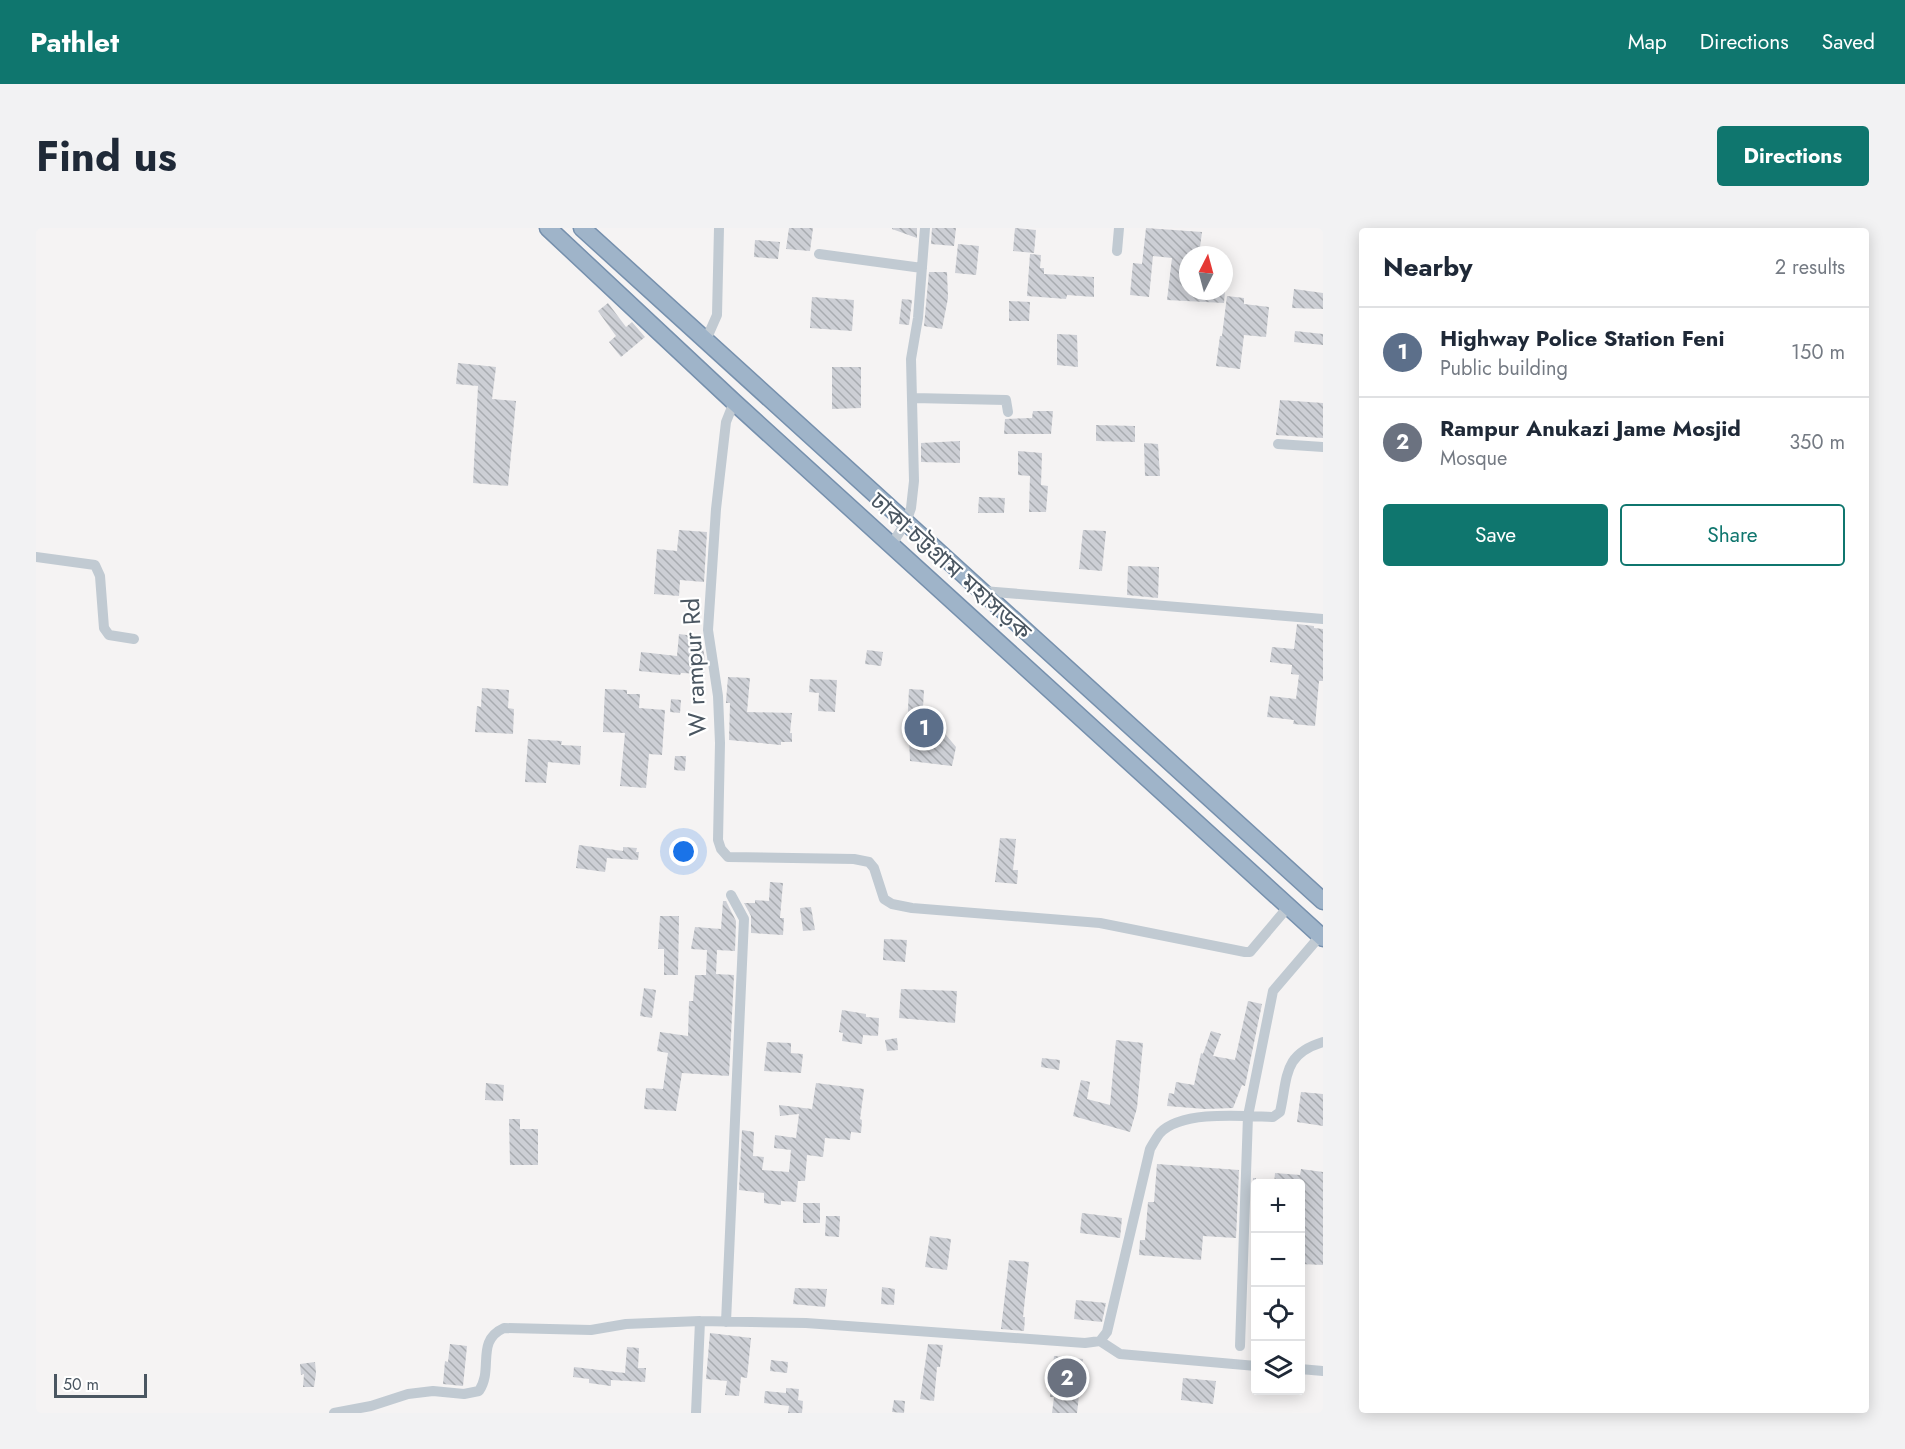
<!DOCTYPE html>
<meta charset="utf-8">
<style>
:root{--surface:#fff;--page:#f2f2f3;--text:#1f2937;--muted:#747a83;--line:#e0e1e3;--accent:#0f766e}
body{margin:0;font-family:Jost,"Noto Sans Bengali",sans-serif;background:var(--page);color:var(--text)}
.controls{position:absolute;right:18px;bottom:18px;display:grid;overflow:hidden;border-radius:6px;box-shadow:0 3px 15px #0003}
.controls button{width:54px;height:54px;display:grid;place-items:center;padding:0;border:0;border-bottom:2px solid var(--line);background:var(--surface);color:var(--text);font:30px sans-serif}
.compass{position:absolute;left:1143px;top:18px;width:54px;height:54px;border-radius:50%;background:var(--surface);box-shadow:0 3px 15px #0003;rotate:6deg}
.scale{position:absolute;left:18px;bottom:15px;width:93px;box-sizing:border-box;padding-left:6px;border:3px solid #4a5661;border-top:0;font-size:16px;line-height:21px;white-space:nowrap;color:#4a5661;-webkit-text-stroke:4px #fff;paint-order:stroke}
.you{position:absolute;left:648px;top:624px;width:21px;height:21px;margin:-15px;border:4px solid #fff;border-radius:50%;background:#1a73e8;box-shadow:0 0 0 9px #1a73e833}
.badge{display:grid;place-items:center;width:39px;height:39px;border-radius:50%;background:var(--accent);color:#fff;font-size:20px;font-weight:700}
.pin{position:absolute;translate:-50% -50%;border:3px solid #fff;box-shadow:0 2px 6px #0006}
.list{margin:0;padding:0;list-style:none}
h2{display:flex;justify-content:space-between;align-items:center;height:78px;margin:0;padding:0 24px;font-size:26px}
h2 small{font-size:20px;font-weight:400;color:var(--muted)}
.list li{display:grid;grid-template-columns:39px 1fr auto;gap:18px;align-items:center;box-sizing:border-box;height:90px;padding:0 24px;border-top:2px solid var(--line)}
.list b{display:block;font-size:22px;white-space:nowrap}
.list p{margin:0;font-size:20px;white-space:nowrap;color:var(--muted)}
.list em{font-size:20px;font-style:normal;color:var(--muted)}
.actions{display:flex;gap:12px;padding:18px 24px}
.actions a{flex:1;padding:14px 0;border:2px solid var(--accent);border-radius:6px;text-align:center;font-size:21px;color:var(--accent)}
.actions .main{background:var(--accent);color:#fff}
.icon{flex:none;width:33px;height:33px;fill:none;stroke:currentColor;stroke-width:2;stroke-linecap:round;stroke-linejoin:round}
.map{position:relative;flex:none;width:1287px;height:1185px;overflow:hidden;border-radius:6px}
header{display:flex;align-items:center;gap:36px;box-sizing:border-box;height:84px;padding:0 30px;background:var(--accent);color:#fff}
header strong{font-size:28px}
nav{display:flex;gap:33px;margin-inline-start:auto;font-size:21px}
.intro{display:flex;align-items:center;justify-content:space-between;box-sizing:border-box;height:144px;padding:0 36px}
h1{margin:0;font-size:42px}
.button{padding:15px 27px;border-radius:6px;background:var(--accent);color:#fff;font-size:21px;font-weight:700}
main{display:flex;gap:36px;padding:0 36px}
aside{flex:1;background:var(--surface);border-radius:6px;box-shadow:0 3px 15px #0003}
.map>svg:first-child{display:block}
.building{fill:url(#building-back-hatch)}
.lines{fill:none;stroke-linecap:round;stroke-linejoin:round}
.trunk-casing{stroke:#7690ad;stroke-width:19}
.minor{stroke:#c1cad2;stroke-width:10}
.trunk{stroke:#9fb4c9;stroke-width:16}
.labels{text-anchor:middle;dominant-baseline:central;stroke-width:4.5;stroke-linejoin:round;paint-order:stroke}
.street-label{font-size:24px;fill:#4a5661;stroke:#fff}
</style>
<header>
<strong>Pathlet</strong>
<nav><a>Map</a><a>Directions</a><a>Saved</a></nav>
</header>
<div class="intro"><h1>Find us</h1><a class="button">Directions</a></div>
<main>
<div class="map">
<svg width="1287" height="1185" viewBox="0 0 1287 1185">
<defs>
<pattern id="building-back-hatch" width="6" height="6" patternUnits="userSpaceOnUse" patternTransform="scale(1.5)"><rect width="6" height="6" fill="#cdcfd5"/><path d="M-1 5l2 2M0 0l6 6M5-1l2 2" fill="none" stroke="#a8abb0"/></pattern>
</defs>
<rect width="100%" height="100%" fill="#f5f3f3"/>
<!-- building -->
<path class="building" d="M753,0h24l-3,23 -24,-2z
M856,0h25v10l-25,-9z
M896,0h24l-2,18 -23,-2z
M979,0l21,2 -2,23 -21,-2z
M1110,0l56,4 -3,23h-11v36h37l-1,12 -57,-3 5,-42 -19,-2 -4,41 -19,-2 3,-32 9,1z
M719,12l25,2 -2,17 -24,-2z
M922,16l21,2 -3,29 -21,-2z
M994,26l11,1 -1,13h4v6l50,3v20l-27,-2 -1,4 -39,-3z
M893,44h18l1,26 -6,31 -18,-3z
M1258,61l29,4v16l-31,-1z
M1191,68l17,2v6l25,3 -3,30 -22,-2 -4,34 -24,-3 4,-30h2z
M776,69l42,3 -2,31 -42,-3z
M866,71l10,1 -3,25 -10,-1z
M973,73l21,1 -1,19h-20z
M572,75l18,24 6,-5 13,15 -24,20 -12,-15 7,-6 -18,-25z
M1259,103l28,3v11l-29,-3z
M1021,106l20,1 1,32 -21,-2z
M422,135l38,4 -4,32 24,2 -8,85 -35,-3 5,-97 -22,-2z
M796,139h29v41l-29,1z
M1244,172l43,3v35l-47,-3z
M997,183h20l-2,23h-47l1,-15 27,-1z
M1060,197l39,1v16l-39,-1z
M924,213v22l-39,-1v-19z
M1108,215l14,1 2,32h-15z
M982,223l24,2 -1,32 7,1 -2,26h-17l1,-36 -12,-1z
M943,269l26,1 -1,15h-26z
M643,302l28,2 -3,50 -24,-2 -1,16 -25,-2 3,-45 20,2z
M1047,302l23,1 -4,40 -23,-2z
M1092,338l31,1 -1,31 -31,-3z
M1261,396l17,2v2l9,1v52h-4l-4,45 -22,-2 1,-4 -27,-3 3,-21 26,3 3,-24 -8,-1 1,-9 -22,-3 2,-15 22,2z
M643,406l22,3 4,22 -1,15 -23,-1 -1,2 -41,-4 2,-19 36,4z
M831,422l16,2 -2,14 -16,-2z
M692,449l22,1 -3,34 45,1 -2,20h2v9h-11v3l-52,-5 1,-37h-4v-2z
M774,451l27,1 -2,32 -17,-1 1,-18 -10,-1z
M446,460l27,2 -1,18 6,1 -1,25 -38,-2 2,-26 4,1z
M569,461l22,1v4h13l-1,14 26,2 -3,45 -13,-1 -3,34 -26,-2 5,-53 -22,-1z
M873,461l15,1 -1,17 33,40 -4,19 -42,-5 -2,-52z
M635,471l10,1 -1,13 -10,-1z
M492,511l34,2 -1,4 20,1 -1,19 -32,-3 -2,21 -21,-1z
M639,528h11l-1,15 -11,-1z
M964,610l16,1 -3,31h5l-1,14 -22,-2z
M543,617l44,6v-4l14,1 -1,4h3l-1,8 -31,-2 -2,14 -29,-4z
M734,654l13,1 -3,35h4l-1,17 -32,-2v-17l-7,-13h11v-3l14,1z
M687,673h3l10,20 -1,30 -18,-1 -1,24 18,1 -5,101 -47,-3 -6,38 -32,-2 2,-21 17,1 5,-36 -11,-2 3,-19 28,4 1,-35h4l2,-26h11l1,-25 -16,-1 4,-22 26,2z
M775,679l4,23 -12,1 -3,-23z
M624,688h19l-1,59h-14v-26h-6z
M848,711l23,1 -2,22 -22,-2z
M608,760l12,2 -4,28 -12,-2z
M865,761l56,2 -2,32 -56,-5z
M1212,773l14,3 -17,82 -3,-1 -9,23 -28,1 -38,-3 2,-13 5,1 2,-12 18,3 7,-32 2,1 8,-23 10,3 -8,22 22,4z
M806,782l24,4v3l13,1 -1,18 -15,-1 -1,9 -20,-3 1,-8 -4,-1z
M861,810l1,12 -11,1 -2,-11z
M1080,812l27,3 -6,65 -7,24 -57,-16 8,-36 9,2 -3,17 23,6z
M731,814l24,1v10l12,1 -2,19 -37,-2z
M1006,830l18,2 -1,10 -18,-3z
M450,855l18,2 -1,16 -18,-1z
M780,855l48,6 -4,30 2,1 -1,13 -10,-1 -1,8 -25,-2 -2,19 -16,-2 -2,26h-7l-2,21 -15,-1v4l-17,-2v-10l-25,-3 3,-60 12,2 -1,24 11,1 -2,13 27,2 2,-22 -17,-2 1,-13 21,3 3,-24 -19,2 -1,-11 33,4z
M1265,864l22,2v32l-26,-4z
M473,891h11v10h18v36h-28z
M1121,936l82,6 -3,68 -33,-2 -2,24 -62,-5 1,-15h5l3,-38h6z
M1265,941l22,3v93l-23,-1v-80h-26l1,-11 25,2z
M1217,950h3v61h-5z
M767,975h17v20h-17z
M1046,985l40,5 -2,20 -40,-5z
M790,988h14l-1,21 -14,-1z
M894,1008l21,3 -4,31 -22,-3z
M973,1032l20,2 -6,55h2l-1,14 -23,-2z
M846,1059l13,2 -1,16 -13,-1z
M759,1060l32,1 -2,18 -32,-3z
M1040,1072l30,3 -4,19 -28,-3z
M674,1105l41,5 -4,40 -6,-1 -2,19 -14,-1 2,-14 -21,-2z
M414,1116l17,2 -4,40 -20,-2 2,-23 3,1z
M892,1116l15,1 -3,22h-3l-3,34 -14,-2z
M591,1119l12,1 -1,20h8l-1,14 -34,-2v6l-22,-3v-4l-16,-2 1,-10 51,6z
M1018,1128l29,3 -6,54h-25l2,-16h-4z
M735,1132l17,2 -1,11 -17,-2z
M279,1134l1,11 -2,14h-11l1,-13 -3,1 -1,-11z
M1147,1150l33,3 -3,23 -32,-4z
M750,1160l13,1 -1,11 5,1 -1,12h-14l1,-7 -25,-3 1,-12 21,2z
M858,1172l11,1 -1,12 -12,-1z"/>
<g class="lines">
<defs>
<path id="trunk" d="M512,0l186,174 589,536
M546,0l741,673"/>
</defs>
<!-- trunk casing -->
<use href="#trunk" class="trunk-casing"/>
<!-- minor -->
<path class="minor" d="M1081,23l2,-23
M783,26l103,14
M670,112l11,-25 2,-87
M877,170l93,2 2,12
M698,174l-8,20 -10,87 -8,121 10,66 2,47 -2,97 3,9 7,8 126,2 15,3 5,6 10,31 8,5 20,4 188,15 145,29h5l38,-45
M1242,216l45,3
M856,316l14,-22 5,-14 3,-27 -3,-122 7,-41 7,-90
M0,329l59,8 5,11 4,52 5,7 25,4
M947,363l340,28
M690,1094l18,-403 -13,-24
M1064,1113l7,-9 43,-183c3,-5 6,-11 10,-16 22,-23 83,-17 113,-16l7,-5c8,-36 3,-58 43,-70
M1204,1118l8,-230 25,-125 47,-55
M1264,1141l23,2
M298,1185l37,-7 37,-12 25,-3 31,3 15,-3c15,-22 -4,-50 25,-63l87,2 35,-6 74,-3 106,2 279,20 15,-2 20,13 136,12
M660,1185l4,-92"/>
<!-- trunk -->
<use href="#trunk" class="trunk"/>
</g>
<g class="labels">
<!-- street labels -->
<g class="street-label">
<text transform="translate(915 338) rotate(42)">ঢাকা-চট্টগ্রাম মহাসড়ক</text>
<text transform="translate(658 439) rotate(-93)">W rampur Rd</text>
</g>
</g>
</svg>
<div class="controls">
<button>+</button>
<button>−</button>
<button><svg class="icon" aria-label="locate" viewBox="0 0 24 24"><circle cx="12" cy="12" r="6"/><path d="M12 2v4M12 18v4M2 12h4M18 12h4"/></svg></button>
<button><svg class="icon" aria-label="layers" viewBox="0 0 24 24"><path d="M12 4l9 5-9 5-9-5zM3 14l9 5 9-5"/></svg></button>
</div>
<svg class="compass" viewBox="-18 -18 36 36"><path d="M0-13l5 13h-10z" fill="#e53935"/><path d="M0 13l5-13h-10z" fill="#747a83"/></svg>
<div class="scale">50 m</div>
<div class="you"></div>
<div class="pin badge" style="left:888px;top:500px;background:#5c6f8a">1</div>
<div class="pin badge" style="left:1031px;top:1150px;background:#6b7280">2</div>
</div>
<aside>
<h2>Nearby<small>2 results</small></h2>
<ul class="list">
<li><span class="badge" style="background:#5c6f8a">1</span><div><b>Highway Police Station Feni</b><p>Public building</p></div><em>150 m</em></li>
<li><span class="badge" style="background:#6b7280">2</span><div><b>Rampur Anukazi Jame Mosjid</b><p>Mosque</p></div><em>350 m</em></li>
</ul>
<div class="actions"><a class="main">Save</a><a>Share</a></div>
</aside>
</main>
